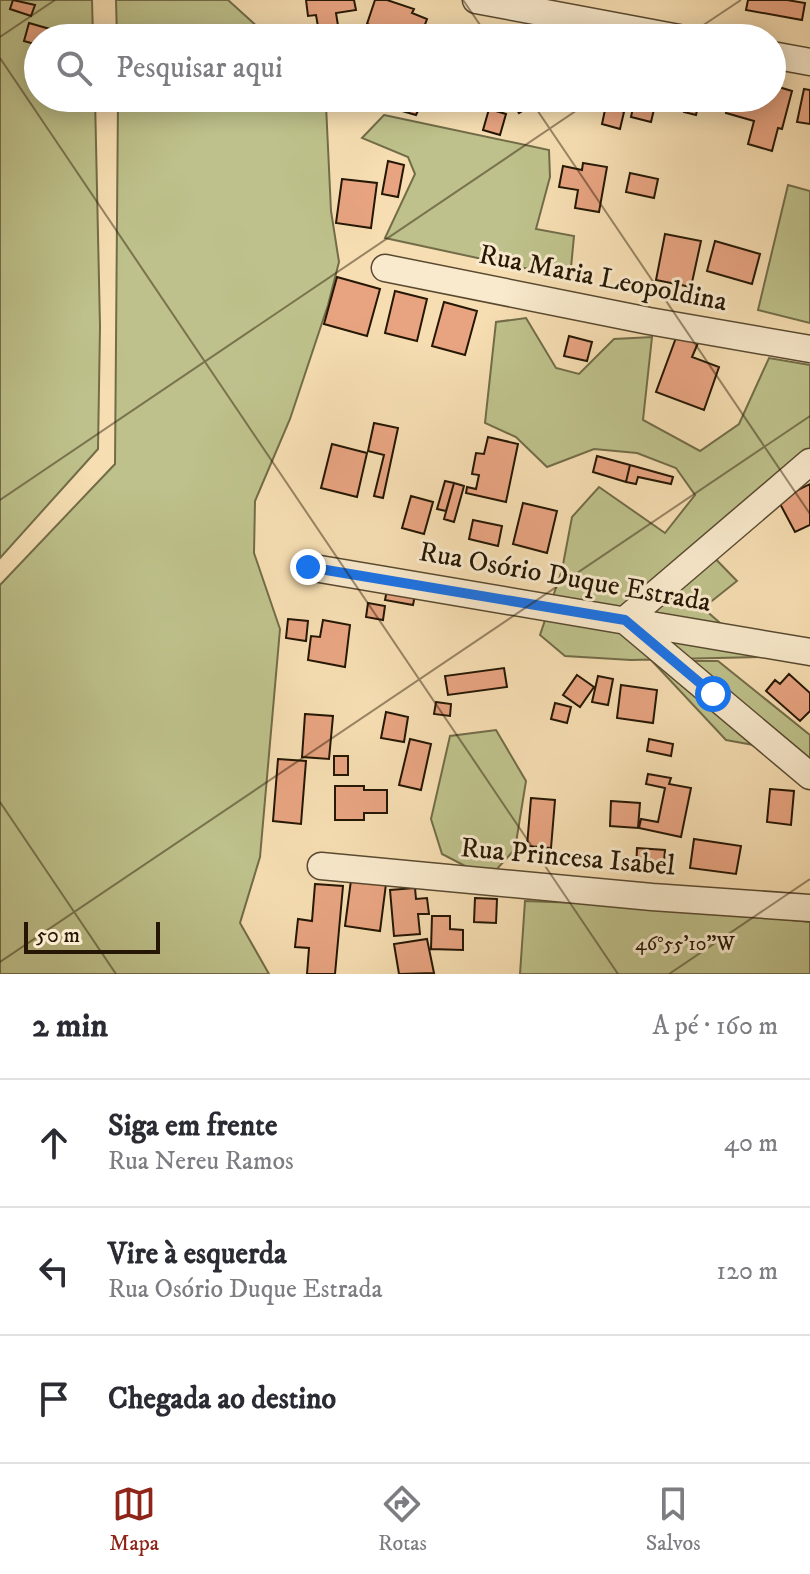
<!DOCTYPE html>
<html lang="pt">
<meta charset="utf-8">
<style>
:root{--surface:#fff;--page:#f7f7f7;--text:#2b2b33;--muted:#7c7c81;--line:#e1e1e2;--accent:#8f2418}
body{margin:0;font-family:"IM FELL DW Pica",serif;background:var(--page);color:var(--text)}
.scale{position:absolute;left:24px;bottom:20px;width:136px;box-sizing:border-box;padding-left:8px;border:4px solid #251704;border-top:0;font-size:22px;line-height:28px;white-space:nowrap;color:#251704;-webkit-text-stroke:6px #f9eacd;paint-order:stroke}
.stop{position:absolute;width:24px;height:24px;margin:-18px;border:6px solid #1a73e8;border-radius:50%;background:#fff}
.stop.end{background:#1a73e8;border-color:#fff;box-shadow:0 2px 8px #0008}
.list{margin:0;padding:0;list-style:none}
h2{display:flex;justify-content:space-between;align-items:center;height:104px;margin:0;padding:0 32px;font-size:34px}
h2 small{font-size:26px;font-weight:400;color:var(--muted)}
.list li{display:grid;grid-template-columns:52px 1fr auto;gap:24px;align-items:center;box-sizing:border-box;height:128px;padding:0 32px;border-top:2px solid var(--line)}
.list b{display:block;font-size:30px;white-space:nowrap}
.list p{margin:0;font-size:26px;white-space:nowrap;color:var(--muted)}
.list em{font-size:26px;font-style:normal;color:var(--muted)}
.icon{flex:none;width:44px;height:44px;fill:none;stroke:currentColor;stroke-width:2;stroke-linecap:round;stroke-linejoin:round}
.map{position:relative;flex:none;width:810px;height:974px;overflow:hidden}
.search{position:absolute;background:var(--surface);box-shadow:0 4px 20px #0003;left:24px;right:24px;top:24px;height:88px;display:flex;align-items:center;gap:20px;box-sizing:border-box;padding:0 28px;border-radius:44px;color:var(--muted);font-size:30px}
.sheet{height:488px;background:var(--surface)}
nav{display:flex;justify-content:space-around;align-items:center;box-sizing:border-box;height:112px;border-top:2px solid var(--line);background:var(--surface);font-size:22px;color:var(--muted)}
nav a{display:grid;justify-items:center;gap:4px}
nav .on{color:var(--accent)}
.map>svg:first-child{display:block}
.green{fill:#bec18b;stroke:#726c48;stroke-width:2}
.building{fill:#e8a481;stroke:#251704;stroke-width:2}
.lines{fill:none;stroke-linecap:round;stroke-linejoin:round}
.minor-casing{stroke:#594930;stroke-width:29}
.minor{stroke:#f9eacd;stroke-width:26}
.route{stroke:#1a73e8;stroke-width:10}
.ticks{fill:none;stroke:#251704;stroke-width:2;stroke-opacity:0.45}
.labels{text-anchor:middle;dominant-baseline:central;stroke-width:6;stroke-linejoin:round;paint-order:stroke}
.street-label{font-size:28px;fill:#251704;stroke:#f9eacd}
.ticks-label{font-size:20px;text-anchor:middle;fill:#251704;stroke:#f9eacd;stroke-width:6;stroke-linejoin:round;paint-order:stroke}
</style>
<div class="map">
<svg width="810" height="974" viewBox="0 0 810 974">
<rect width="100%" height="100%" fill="#f6deb2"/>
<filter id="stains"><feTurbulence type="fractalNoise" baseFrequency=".0025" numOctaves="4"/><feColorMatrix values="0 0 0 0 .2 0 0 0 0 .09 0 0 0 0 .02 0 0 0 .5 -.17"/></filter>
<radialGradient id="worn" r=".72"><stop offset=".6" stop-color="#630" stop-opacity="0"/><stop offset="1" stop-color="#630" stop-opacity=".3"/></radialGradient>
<!-- green -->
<path class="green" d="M0,0h92l1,38h-55v60h57l5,228 -2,123 -98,109z
M116,0h112l42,38h-153z
M118,98h204l4,7 5,106 8,51 -11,43 -38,114 -35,82 -1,52 26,76 -20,228 -20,66 29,51h-269v-389l115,-121z
M384,115l165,35 1,27 -14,52 38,7 -4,42 -185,-40 30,-64 -7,-17 -46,-19z
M788,185l22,6v132l-52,-13z
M526,318l30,50 23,6 35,-35 38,-2 -9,83 57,31 39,-27 30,-66 41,7v86l-108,94 35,36 -34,27 56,49 -128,3 -66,-4 -25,-21 22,-65 10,-53 27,-30 66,46 30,-38 -19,-27 -39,-15 -43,-4 -47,18 -31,-30 -31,-14 11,-101z
M652,661h66l92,74v34l-51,-23 -33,-6z
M496,730l30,51 -11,68 -18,20 -28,-1 -27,-14 -11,-35 19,-83z
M525,901l132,5 153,16v52h-290z"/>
<!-- building -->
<path class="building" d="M13,0l22,5 -4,11 -21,-7z
M306,0h48l2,10 -20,3 4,25h-20l-4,-23 -8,1z
M375,0h12l27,9 -2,4 15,6 -7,19h-26l2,-4 -29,-10z
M748,0h39l18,3 -3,17 -56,-10z
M29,23l28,8 -2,7h-17v7l-14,-4z
M430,26l18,4 -2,8h-18z
M451,28l20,4 24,6h-46z
M772,85l20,6 -10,38 -4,-1 -6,23 -24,-7 6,-23 -28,-8 4,-15h42z
M804,89l6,1v34l-13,-2z
M364,98h60l-8,17 -52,-15z
M510,98h33l-24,15z
M623,98l-3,12 4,2 -4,17 -18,-5 3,-14 -41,-11z
M635,98h35l-11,7 -3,-4 -5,21 -20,-5z
M687,98h13l-4,17 -12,-3z
M489,109l17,5 -6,21 -17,-5z
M388,161l16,4 -6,32 -16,-3z
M583,163l24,4 -8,45 -24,-4 3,-18 -19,-3 4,-21 19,4z
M630,173l28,6 -4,19 -28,-6z
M342,179l35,4 -6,45 -35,-5z
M665,234l36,7 -10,46 -35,-7z
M715,241l45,13 -8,30 -45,-13z
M337,277l43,12 -13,47 -43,-12z
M395,291l32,8 -10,42 -32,-8z
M444,302l33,9 -12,44 -33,-9z
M677,335l21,8 -6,14 27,10 -15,43 -48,-18z
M569,336l23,6 -5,19 -23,-5z
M374,423l24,5 -15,70 -9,-2 10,-41 -16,-4z
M488,437l30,7 -12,58 -40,-9 1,-6 9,2 3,-14 -7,-1 4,-21 8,1z
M332,444l35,9 -10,44 -36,-9z
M597,456l33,9 -4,17 -33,-10z
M630,465l43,12 -2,7 -33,-7 -2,7 -10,-2z
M445,481l9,2 -8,28 -9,-2z
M454,483l10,3 -10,36 -10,-3z
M810,484v41l-15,7 -17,-32z
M411,496l22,6 -9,32 -22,-6z
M523,503l34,8 -10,42 -34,-9z
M473,520l29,6 -4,20 -29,-7z
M387,590l28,5 -2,10 -28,-5z
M368,603l17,3 -2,14 -17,-3z
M288,619l20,2 -2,20 -20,-3z
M323,620l27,5 -5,42 -37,-7 3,-24 9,1z
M504,668l3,19 -59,8 -3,-19z
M789,674l21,19v18l-10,10 -34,-30 9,-11 5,4z
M577,675l17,12 -14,20 -17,-12z
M598,676l15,3 -5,26 -16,-3z
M621,685l36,5 -4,33 -36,-5z
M436,702l15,2 -1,12 -16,-2z
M555,703l16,4 -4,16 -16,-4z
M386,712l22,5 -4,25 -23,-4z
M305,714l28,2 -4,43 -27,-2z
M410,739l21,5 -10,46 -22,-5z
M649,739l24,5 -2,12 -24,-5z
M334,756h14v19h-14z
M278,759l28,2 -5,63 -28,-3z
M648,774l23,4 -2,6 22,4 -10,49 -42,-9 2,-9 17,3 7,-34 -19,-4z
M335,786h29v4h23v23h-23v7h-29z
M770,789l24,2 -3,34 -24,-3z
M531,798l24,2 -4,48 -24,-2z
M611,801l29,2 -2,25 -28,-2z
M694,839l47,7 -5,28 -46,-6z
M637,848l28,2 -2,22 -27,-2z
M351,880l35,4 -6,47 -35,-5z
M315,884l28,2 -8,88h-28l2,-26 -14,-1 3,-28 14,2z
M415,888l1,11 11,-1 2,16h-11l2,20 -26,2 -4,-46z
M475,898l22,1 -1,24 -22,-1z
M432,916h18v13l13,1v20l-32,-1z
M427,939l7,34 -35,1 -5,-30z"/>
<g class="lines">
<defs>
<path id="minor" d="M476,0l203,38
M772,55l38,7
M385,268l264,53 161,28
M308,567l502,85
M625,620l185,-158
M628,623l182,153
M321,866l331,31 158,11"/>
</defs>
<!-- minor casing -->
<use href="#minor" class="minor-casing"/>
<!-- minor -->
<use href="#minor" class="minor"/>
</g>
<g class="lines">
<!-- route -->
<path class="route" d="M308,567l317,53 88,74"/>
</g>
<!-- ticks -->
<path class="ticks" d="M463,0l26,38M0,37l55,-37M684,38l57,-38M0,58l618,916M529,98l281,416M0,500l595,-402M0,802l116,172M0,962l810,-546M669,974l141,-95"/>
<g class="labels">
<!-- street labels -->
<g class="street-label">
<text transform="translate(603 278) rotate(11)">Rua Maria Leopoldina</text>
<text transform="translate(565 577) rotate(10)">Rua Osório Duque Estrada</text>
<text transform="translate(568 857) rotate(5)">Rua Princesa Isabel</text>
</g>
</g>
<g class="ticks-label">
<text x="685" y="950">46°55'10"W</text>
</g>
<rect width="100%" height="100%" filter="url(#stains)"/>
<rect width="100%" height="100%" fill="url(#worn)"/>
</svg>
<div class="scale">50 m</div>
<div class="stop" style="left:713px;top:694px"></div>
<div class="stop end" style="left:308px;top:567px"></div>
<div class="search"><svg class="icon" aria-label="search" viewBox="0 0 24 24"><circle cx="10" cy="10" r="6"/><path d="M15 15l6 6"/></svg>Pesquisar aqui</div>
</div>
<section class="sheet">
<h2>2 min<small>A pé · 160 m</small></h2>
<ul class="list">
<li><svg class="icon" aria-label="ahead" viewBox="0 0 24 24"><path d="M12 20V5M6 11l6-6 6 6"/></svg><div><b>Siga em frente</b><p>Rua Nereu Ramos</p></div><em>40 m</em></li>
<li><svg class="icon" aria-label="left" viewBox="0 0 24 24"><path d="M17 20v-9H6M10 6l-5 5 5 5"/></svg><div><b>Vire à esquerda</b><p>Rua Osório Duque Estrada</p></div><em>120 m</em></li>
<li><svg class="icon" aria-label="arrive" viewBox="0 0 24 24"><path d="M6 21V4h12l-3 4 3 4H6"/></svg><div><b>Chegada ao destino</b></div></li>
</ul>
</section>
<nav>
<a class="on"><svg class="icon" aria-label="map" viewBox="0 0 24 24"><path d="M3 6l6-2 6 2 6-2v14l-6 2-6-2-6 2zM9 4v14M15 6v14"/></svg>Mapa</a>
<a><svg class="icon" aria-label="directions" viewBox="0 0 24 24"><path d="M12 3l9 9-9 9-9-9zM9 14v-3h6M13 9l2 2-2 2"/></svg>Rotas</a>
<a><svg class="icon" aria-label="saved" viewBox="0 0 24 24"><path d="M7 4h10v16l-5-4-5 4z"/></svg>Salvos</a>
</nav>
